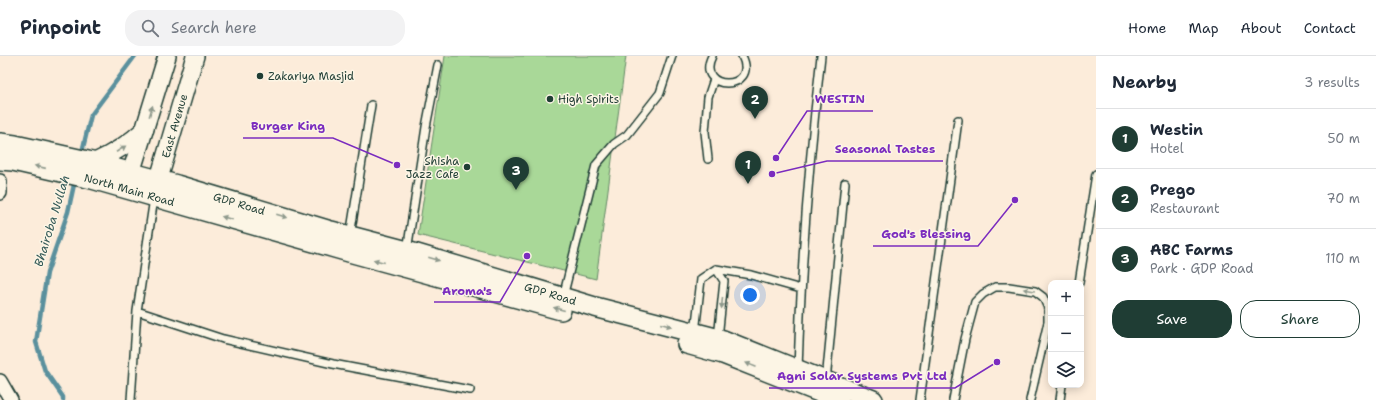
<!DOCTYPE html>
<meta charset="utf-8">
<style>
:root{--surface:#fff;--page:#f2f2f3;--text:#1f2937;--muted:#747a83;--line:#e0e1e3;--accent:#1f3d34}
body{margin:0;font-family:"Shantell Sans",sans-serif;background:var(--page);color:var(--text)}
.controls{position:absolute;right:12px;bottom:12px;display:grid;overflow:hidden;border-radius:8px;box-shadow:0 2px 10px #0003}
.controls button{width:36px;height:36px;display:grid;place-items:center;padding:0;border:0;border-bottom:1px solid var(--line);background:var(--surface);color:var(--text);font:20px sans-serif}
.you{position:absolute;left:750px;top:239px;width:14px;height:14px;margin:-10px;border:3px solid #fff;border-radius:50%;background:#1a73e8;box-shadow:0 0 0 6px #1a73e833}
.badge{display:grid;place-items:center;width:26px;height:26px;border-radius:50%;background:var(--accent);color:#fff;font-size:13px;font-weight:700}
.pin{position:absolute;translate:-50% -33px;filter:drop-shadow(0 1px 2px #0008)}
.pin::after{content:'';position:absolute;top:21px;width:14px;height:12px;background:inherit;clip-path:polygon(0 0,100% 0,50% 100%)}
.list{margin:0;padding:0;list-style:none}
h2{display:flex;justify-content:space-between;align-items:center;height:52px;margin:0;padding:0 16px;font-size:17px}
h2 small{font-size:13px;font-weight:400;color:var(--muted)}
.list li{display:grid;grid-template-columns:26px 1fr auto;gap:12px;align-items:center;box-sizing:border-box;height:60px;padding:0 16px;border-top:1px solid var(--line)}
.list b{display:block;font-size:15px;white-space:nowrap}
.list p{margin:0;font-size:13px;white-space:nowrap;color:var(--muted)}
.list em{font-size:13px;font-style:normal;color:var(--muted)}
.actions{display:flex;gap:8px;padding:12px 16px}
.actions a{flex:1;padding:9px 0;border:1px solid var(--accent);border-radius:16px;text-align:center;font-size:14px;color:var(--accent)}
.actions .main{background:var(--accent);color:#fff}
.icon{flex:none;width:22px;height:22px;fill:none;stroke:currentColor;stroke-width:2;stroke-linecap:round;stroke-linejoin:round}
.map{position:relative;flex:none;width:1096px;height:344px;overflow:hidden}
header{display:flex;align-items:center;gap:24px;box-sizing:border-box;height:56px;padding:0 20px;background:var(--surface);border-bottom:1px solid var(--line)}
header strong{font-size:19px}
nav{display:flex;gap:22px;margin-inline-start:auto;font-size:14px}
.search{width:280px;height:36px;background:var(--page);display:flex;align-items:center;gap:10px;box-sizing:border-box;padding:0 14px;border-radius:16px;color:var(--muted);font-size:15px}
main{display:flex}
aside{flex:1;background:var(--surface)}
.map>svg:first-child{display:block}
.green{fill:#a9d898;stroke:#648a66}
.lines{fill:none;stroke-linecap:round;stroke-linejoin:round}
.stream{stroke:#5a909d;stroke-width:4.5}
.service-casing{stroke:#1f3d34;stroke-width:10}
.minor-casing{stroke:#1f3d34;stroke-width:16}
.tertiary-casing{stroke:#1f3d34;stroke-width:20}
.secondary-casing{stroke:#1f3d34;stroke-width:22}
.service{stroke:#fcf5e5;stroke-width:7}
.minor{stroke:#fcf5e5;stroke-width:13}
.tertiary{stroke:#fcf5e5;stroke-width:17}
.secondary{stroke:#fcf5e5;stroke-width:19}
.oneway{fill:#8e998c}
.poi-dot{fill:#1f3d34;stroke:#fcf5e5;stroke-width:1.5}
.labels{text-anchor:middle;dominant-baseline:central;stroke-width:3;stroke-linejoin:round;paint-order:stroke}
.poi-label{font-size:11px;fill:#1f3d34;stroke:#fcf5e5;text-anchor:start}
.street-label{font-size:11px;fill:#1f3d34;stroke:#fcf5e5}
.water-label{font-size:12px;font-style:italic;fill:#335957;stroke:#fcf5e5}
.leader{fill:none;stroke:#7b2cbf;stroke-width:1.5}
.callout-dot{fill:#7b2cbf;stroke:#fcf5e5;stroke-width:1.5}
.callout-label{font-size:12px;text-anchor:middle;font-weight:bold;fill:#7b2cbf;stroke:#fcf5e5;stroke-width:3;stroke-linejoin:round;paint-order:stroke}
</style>
<header>
<strong>Pinpoint</strong>
<div class="search"><svg class="icon" aria-label="search" viewBox="0 0 24 24"><circle cx="10" cy="10" r="6"/><path d="M15 15l6 6"/></svg>Search here</div>
<nav><a>Home</a><a>Map</a><a>About</a><a>Contact</a></nav>
</header>
<main>
<div class="map">
<svg width="1096" height="344" viewBox="0 0 1096 344">
<rect width="100%" height="100%" fill="#fcecda"/>
<filter id="ink" filterUnits="userSpaceOnUse"><feTurbulence type="fractalNoise" baseFrequency=".025" numOctaves="2"/><feDisplacementMap in="SourceGraphic" scale="8" xChannelSelector="R" yChannelSelector="G"/><feConvolveMatrix kernelMatrix="1 2 1 2 8 2 1 2 1" color-interpolation-filters="sRGB"/></filter>
<g filter="url(#ink)">
<!-- green -->
<path class="green" d="M445,0h181l-30,223 -178,-44z"/>
<g class="lines">
<!-- stream -->
<path class="stream" d="M81,100l10,-41 44,-59
M63,344v-3l-18,-26 -9,-29 11,-69 21,-61 7,-32"/>
<defs>
<path id="service" d="M712,0c-18,36 48,36 30,0
M708,103l-3,-27 3,-35 6,-18
M350,180l21,-131
M407,195l19,-124 12,-62
M716,213l8,12 -6,57
M1079,227l17,-109
M563,241l33,-132 18,-21 13,-9 33,-42 12,-37
M137,255l86,28 110,25 137,26
M695,277l6,-54 15,-10 35,6 50,14
M798,313c3,-105 11,-209 23,-313
M826,325l19,-198
M131,344l6,-89 17,-113
M920,344l38,-280
M953,344l12,-61 10,-37 8,-8 12,-7h14l26,4 8,6 5,11v14l-18,78
M1060,344l2,-15"/>
<path id="minor" d="M0,125v12
M0,325l11,19"/>
<g id="tertiary">
<path d="M93,107c20,-9 36,-19 52,-34"/>
<path d="M127,130l40,-130"/>
<path id="s1" d="M155,136l40,-136"/>
</g>
<g id="secondary">
<path id="s2" d="M0,87l15,2 73,16 89,24 154,46 76,20 188,56 128,33 150,60"/>
<path id="s3" d="M0,104l13,1 79,18 257,73 212,58"/>
<path d="M687,288l36,10 116,46"/>
</g>
</defs>
<!-- service casing -->
<use href="#service" class="service-casing"/>
<!-- minor casing -->
<use href="#minor" class="minor-casing"/>
<!-- tertiary casing -->
<use href="#tertiary" class="tertiary-casing"/>
<!-- secondary casing -->
<use href="#secondary" class="secondary-casing"/>
<!-- service -->
<use href="#service" class="service"/>
<!-- minor -->
<use href="#minor" class="minor"/>
<!-- tertiary -->
<use href="#tertiary" class="tertiary"/>
<!-- secondary -->
<use href="#secondary" class="secondary"/>
</g>
<!-- one-way arrows -->
<defs><path id="oneway-solid" d="M-6-.8H1V-3.2L6.5 0L1 3.2V.8H-6Z"/></defs>
<g class="oneway">
<use href="#oneway-solid" transform="translate(151 55) rotate(-73)"/>
<use href="#oneway-solid" transform="translate(121 93) rotate(-33)"/>
<use href="#oneway-solid" transform="translate(40 111) rotate(-167)"/>
<use href="#oneway-solid" transform="translate(282 160) rotate(16)"/>
<use href="#oneway-solid" transform="translate(227 162) rotate(-164)"/>
<use href="#oneway-solid" transform="translate(434 203) rotate(17)"/>
<use href="#oneway-solid" transform="translate(379 205) rotate(-165)"/>
<use href="#oneway-solid" transform="translate(1029 234) rotate(-170)"/>
<use href="#oneway-solid" transform="translate(722 247) rotate(95)"/>
<use href="#oneway-solid" transform="translate(559 253) rotate(-165)"/>
<use href="#oneway-solid" transform="translate(666 269) rotate(14)"/>
<use href="#oneway-solid" transform="translate(751 309) rotate(-158)"/>
</g>
</g>
<!-- markers -->
<g class="poi-dot">
<circle cx="260" cy="20" r="4"/>
<circle cx="550" cy="43" r="4"/>
<circle cx="467" cy="111" r="4"/>
</g>
<g class="labels">
<!-- poi labels -->
<g class="poi-label">
<text x="268" y="20">Zakariya Masjid</text>
<text x="558" y="43">High Spirits</text>
<text x="459" y="105" text-anchor="end">Shisha<tspan x="459" dy="13">Jazz Cafe</tspan></text>
</g>
<!-- street labels -->
<g class="street-label">
<text stroke="none"><textPath href="#s1" startOffset="69">East Avenue</textPath></text>
<text stroke="none"><textPath href="#s3" startOffset="133">North Main Road</textPath></text>
<text stroke="none"><textPath href="#s2" startOffset="247">GDP Road</textPath></text>
<text stroke="none"><textPath href="#s2" startOffset="571">GDP Road</textPath></text>
</g>
<!-- water labels -->
<g class="water-label">
<text transform="translate(52 165) rotate(-73)">Bhairoba Nullah</text>
</g>
</g>
<!-- callouts -->
<path class="leader" d="M776 102L807 55H873M397 109L333 82H243M772 118L827 105H943M1015 144L978 190H873M527 200L500 246H434M997 306L955 332H769"/>
<g class="callout-dot">
<circle cx="776" cy="102" r="4"/>
<circle cx="397" cy="109" r="4"/>
<circle cx="772" cy="118" r="4"/>
<circle cx="1015" cy="144" r="4"/>
<circle cx="527" cy="200" r="4"/>
<circle cx="997" cy="306" r="4"/>
</g>
<g class="callout-label">
<text x="840" y="47">WESTIN</text>
<text x="288" y="74">Burger King</text>
<text x="885" y="97">Seasonal Tastes</text>
<text x="926" y="182">God's Blessing</text>
<text x="467" y="239">Aroma's</text>
<text x="862" y="324">Agni Solar Systems Pvt Ltd</text>
</g>
</svg>
<div class="controls">
<button>+</button>
<button>−</button>
<button><svg class="icon" aria-label="layers" viewBox="0 0 24 24"><path d="M12 4l9 5-9 5-9-5zM3 14l9 5 9-5"/></svg></button>
</div>
<div class="you"></div>
<div class="pin badge" style="left:748px;top:128px">1</div>
<div class="pin badge" style="left:755px;top:63px">2</div>
<div class="pin badge" style="left:516px;top:134px">3</div>
</div>
<aside>
<h2>Nearby<small>3 results</small></h2>
<ul class="list">
<li><span class="badge">1</span><div><b>Westin</b><p>Hotel</p></div><em>50 m</em></li>
<li><span class="badge">2</span><div><b>Prego</b><p>Restaurant</p></div><em>70 m</em></li>
<li><span class="badge">3</span><div><b>ABC Farms</b><p>Park · GDP Road</p></div><em>110 m</em></li>
</ul>
<div class="actions"><a class="main">Save</a><a>Share</a></div>
</aside>
</main>
